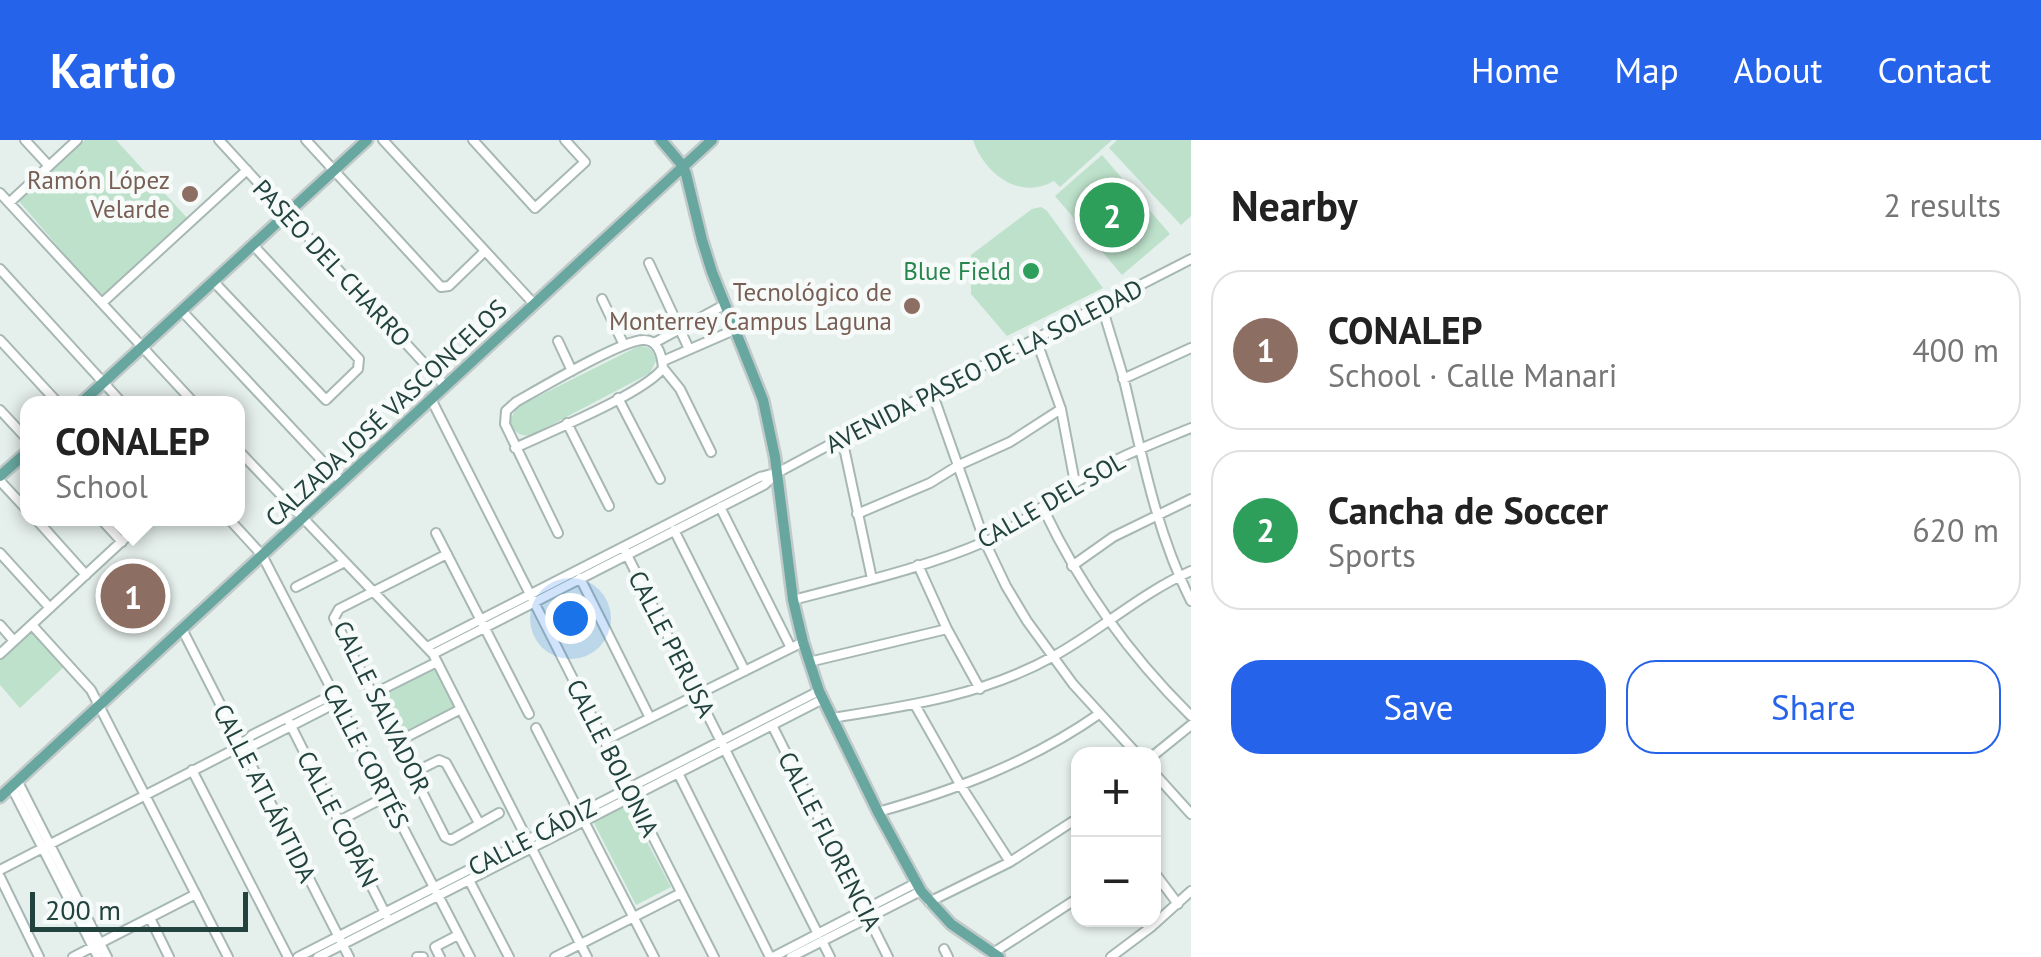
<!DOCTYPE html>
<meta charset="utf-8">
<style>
:root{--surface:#fff;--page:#f2f2f2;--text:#222;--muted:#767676;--line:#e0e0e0;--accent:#2563eb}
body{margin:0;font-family:"PT Sans",sans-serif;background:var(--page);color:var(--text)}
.controls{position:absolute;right:30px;bottom:30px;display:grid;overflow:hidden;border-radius:20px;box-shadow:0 2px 8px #0004}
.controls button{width:90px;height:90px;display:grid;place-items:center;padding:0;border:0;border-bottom:2px solid var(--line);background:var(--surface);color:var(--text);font:50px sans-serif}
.scale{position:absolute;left:30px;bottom:25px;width:218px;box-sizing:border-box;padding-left:10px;border:5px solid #22423e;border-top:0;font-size:28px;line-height:35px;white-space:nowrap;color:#22423e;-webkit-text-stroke:8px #f6fbf9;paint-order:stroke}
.you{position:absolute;left:570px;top:478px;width:35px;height:35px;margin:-25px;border:8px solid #fff;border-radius:50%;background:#1a73e8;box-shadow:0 0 0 15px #1a73e833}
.badge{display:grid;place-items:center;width:65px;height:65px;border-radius:50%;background:var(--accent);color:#fff;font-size:32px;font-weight:700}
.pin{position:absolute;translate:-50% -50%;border:5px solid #fff;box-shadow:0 2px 10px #0006}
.popup{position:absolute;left:20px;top:256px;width:225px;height:130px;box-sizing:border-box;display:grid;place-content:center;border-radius:20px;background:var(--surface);filter:drop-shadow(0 2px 8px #0005);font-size:32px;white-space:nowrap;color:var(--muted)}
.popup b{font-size:38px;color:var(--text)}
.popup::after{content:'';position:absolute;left:50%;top:100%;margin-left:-20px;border:20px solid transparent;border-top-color:var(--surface)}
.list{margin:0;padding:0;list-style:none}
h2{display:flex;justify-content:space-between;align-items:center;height:130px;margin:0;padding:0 40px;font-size:42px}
h2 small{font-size:32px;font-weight:400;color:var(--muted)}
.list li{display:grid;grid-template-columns:65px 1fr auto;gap:30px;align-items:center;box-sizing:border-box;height:160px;margin:0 20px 20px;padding:0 20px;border:2px solid var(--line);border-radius:30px}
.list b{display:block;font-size:38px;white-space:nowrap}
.list p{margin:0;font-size:32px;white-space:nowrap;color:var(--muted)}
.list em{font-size:32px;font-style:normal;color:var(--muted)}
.actions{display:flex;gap:20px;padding:30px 40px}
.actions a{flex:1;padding:22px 0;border:2px solid var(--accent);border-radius:30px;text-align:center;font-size:35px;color:var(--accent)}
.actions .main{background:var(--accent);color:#fff}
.map{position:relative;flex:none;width:1191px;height:817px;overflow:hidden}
header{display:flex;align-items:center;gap:60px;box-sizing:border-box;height:140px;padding:0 50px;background:var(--accent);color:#fff}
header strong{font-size:48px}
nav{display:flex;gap:55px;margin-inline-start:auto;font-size:35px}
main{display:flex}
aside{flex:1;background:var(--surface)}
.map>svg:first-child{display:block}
.green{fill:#bde1cb}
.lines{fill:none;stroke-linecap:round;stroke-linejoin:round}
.minor-casing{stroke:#a7b8b4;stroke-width:12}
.major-casing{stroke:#c1cac9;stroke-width:15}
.minor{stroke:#fff;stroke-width:8}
.major{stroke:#67a79f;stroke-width:10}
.education-dot{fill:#8d6e63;stroke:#f6fbf9;stroke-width:4}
.leisure-dot{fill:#2e9e5b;stroke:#f6fbf9;stroke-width:4}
.labels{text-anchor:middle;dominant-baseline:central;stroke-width:9;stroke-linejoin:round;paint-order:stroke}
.education-label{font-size:25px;fill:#785e54;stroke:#f6fbf9;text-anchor:end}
.street-label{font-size:25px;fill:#22423e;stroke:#f6fbf9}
.leisure-label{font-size:25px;fill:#27864d;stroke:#f6fbf9;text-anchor:end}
</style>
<header>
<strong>Kartio</strong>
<nav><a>Home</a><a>Map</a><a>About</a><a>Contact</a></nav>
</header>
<main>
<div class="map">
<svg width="1191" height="817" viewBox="0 0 1191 817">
<rect width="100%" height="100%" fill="#e5efec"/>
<!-- green -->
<path class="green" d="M85,0h31l72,79 -85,80 -85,-99z
M973,0h139l-52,47 -6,-6c-35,20 -70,-8 -81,-41z
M1117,0h74v76l-10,9 -72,-77z
M1102,15l68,79 -48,41 -67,-79z
M1041,67l6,4 56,77 -96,48 -36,-42v-39l61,-46z
M639,206c11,0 15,5 17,15l-6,12 -118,62c-12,2 -20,-3 -22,-15l7,-13z
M32,488l35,36 -47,44 -20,-23v-28z
M436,524l23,44 -61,31 -23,-44z
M627,664l44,83 -35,18 -43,-84z"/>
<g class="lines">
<defs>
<path id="minor" d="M25,0l24,26
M219,0l226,246
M306,0l135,147 8,-1 36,-35
M383,0l151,164
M473,0l62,68 50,-46 -20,-22
M0,53l195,211
M9,63l68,-63
M649,123l40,86
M0,129l123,135
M213,141l113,119 32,-31 1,-10 -106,-114
M602,159l22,46
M102,163l145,-133
M1102,166c7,25 15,49 22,74 18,75 32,152 67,221
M181,170l160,171
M1036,199l25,70 14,74
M0,200l59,64
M558,201l14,30
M654,203l70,-38
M663,221l71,-31
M663,228l17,21 31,63
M1123,239l68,-31
M932,252l53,150 21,44 21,35 46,63 64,70
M618,258l42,81
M431,259l283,558
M0,270l28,30
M567,283l42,83
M842,298l30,141
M515,308c32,-15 130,-55 148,-80 -1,-12 -5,-29 -20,-28 -21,0 -104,49 -127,62l-10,9 -1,13 53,109
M238,310l195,204 154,303
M0,341l28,30
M720,367l71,141
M1043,368c37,78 86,147 148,208
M857,374l73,-31 29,-18 51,-23 51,-33
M35,378l51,57
M100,378l22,24
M228,378l34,37 208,402
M674,390l71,141
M436,393l93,181
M623,407l195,387
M0,413l50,55
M447,414l-108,55 -5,9 111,219 6,3 48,-27
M918,425l29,64 33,60
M1072,426l41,-29 78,-38
M580,438l70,140
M296,447l49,-25
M793,460c64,-17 131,-32 191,-58 33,-14 61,-38 90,-58 35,-24 78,-40 117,-56
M0,485l14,16
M32,485l59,65 137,267
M182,489l167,328
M427,507l333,-170 12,-3
M0,514l147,-136
M433,514l331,-169 13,-12 65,-35 349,-179
M809,522l138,-33
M373,554l64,-32
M915,565l46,81 49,76
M287,578l99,197
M832,578c77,-12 152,-23 222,-62 47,-26 87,-63 137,-85
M772,585l116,232
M536,588l118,229
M604,601l199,-99
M397,602l64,-33
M243,606l13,-2 82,-42
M1154,615l37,-30
M192,630l96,187
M413,633l26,-13 7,3 33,60
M678,633l92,184
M1154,633l37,41
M17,640l90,177
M11,646l87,171
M878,672c78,-22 154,-51 221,-98
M339,681l48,-25
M0,730l241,-124 11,-11 82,-41
M1154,732l24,32
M0,737l39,80
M469,740l40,77
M929,762l81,-40 68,-44
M150,778l19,39
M822,801l8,16
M944,809l4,8
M993,813l85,-55
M73,817l123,-63
M298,817l521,-266
M318,817l505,-258
M417,817h6
M440,817l-5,-10 23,-12
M555,817l126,-64
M773,817l143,-74
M791,817l130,-66
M1111,817l40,-30 40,-36"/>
<path id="major" d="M661,0l22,26 3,8 16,66 10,32 51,128 12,57 18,143 10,42 16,49 59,121 43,79 30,33 48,33
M80,264l287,-264
M0,336l28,-25
M0,657l712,-657"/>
</defs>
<!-- minor casing -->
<use href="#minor" class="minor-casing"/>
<!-- major casing -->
<use href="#major" class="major-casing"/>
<!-- minor -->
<use href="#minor" class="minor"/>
<!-- major -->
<use href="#major" class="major"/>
</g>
<!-- markers -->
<g class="education-dot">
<circle cx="190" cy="54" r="10"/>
<circle cx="912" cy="166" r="10"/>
</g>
<circle class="leisure-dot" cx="1031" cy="131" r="10"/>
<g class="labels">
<!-- education labels -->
<g class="education-label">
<text x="170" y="40">Ramón López<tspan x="170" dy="29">Velarde</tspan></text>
<text x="892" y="152">Tecnológico de<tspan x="892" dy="29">Monterrey Campus Laguna</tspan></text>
</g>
<!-- street labels -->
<g class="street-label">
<text transform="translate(332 123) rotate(47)">PASEO DEL CHARRO</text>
<text transform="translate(984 226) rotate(-27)">AVENIDA PASEO DE LA SOLEDAD</text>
<text transform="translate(386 273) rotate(-43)">CALZADA JOSÉ VASCONCELOS</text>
<text transform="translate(1051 360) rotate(-30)">CALLE DEL SOL</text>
<text transform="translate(672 504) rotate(63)">CALLE PERUSA</text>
<text transform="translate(382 567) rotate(64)">CALLE SALVADOR</text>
<text transform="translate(366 616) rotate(63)">CALLE CORTÉS</text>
<text transform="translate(613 618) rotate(63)">CALLE BOLONIA</text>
<text transform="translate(265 653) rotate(63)">CALLE ATLÁNTIDA</text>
<text transform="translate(338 679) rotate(63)">CALLE COPÁN</text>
<text transform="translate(532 697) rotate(-27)">CALLE CÁDIZ</text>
<text transform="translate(830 701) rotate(63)">CALLE FLORENCIA</text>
</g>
<!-- leisure labels -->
<g class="leisure-label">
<text x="1011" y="131">Blue Field</text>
</g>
</g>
</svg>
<div class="controls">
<button>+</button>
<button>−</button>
</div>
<div class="scale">200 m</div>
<div class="you"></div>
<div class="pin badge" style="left:133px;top:456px;background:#8d6e63">1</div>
<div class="popup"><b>CONALEP</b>School</div>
<div class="pin badge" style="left:1112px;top:75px;background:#2e9e5b">2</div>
</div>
<aside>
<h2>Nearby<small>2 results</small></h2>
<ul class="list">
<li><span class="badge" style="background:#8d6e63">1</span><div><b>CONALEP</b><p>School · Calle Manari</p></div><em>400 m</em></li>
<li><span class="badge" style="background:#2e9e5b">2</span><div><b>Cancha de Soccer</b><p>Sports</p></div><em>620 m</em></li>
</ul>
<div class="actions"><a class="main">Save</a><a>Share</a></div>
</aside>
</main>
